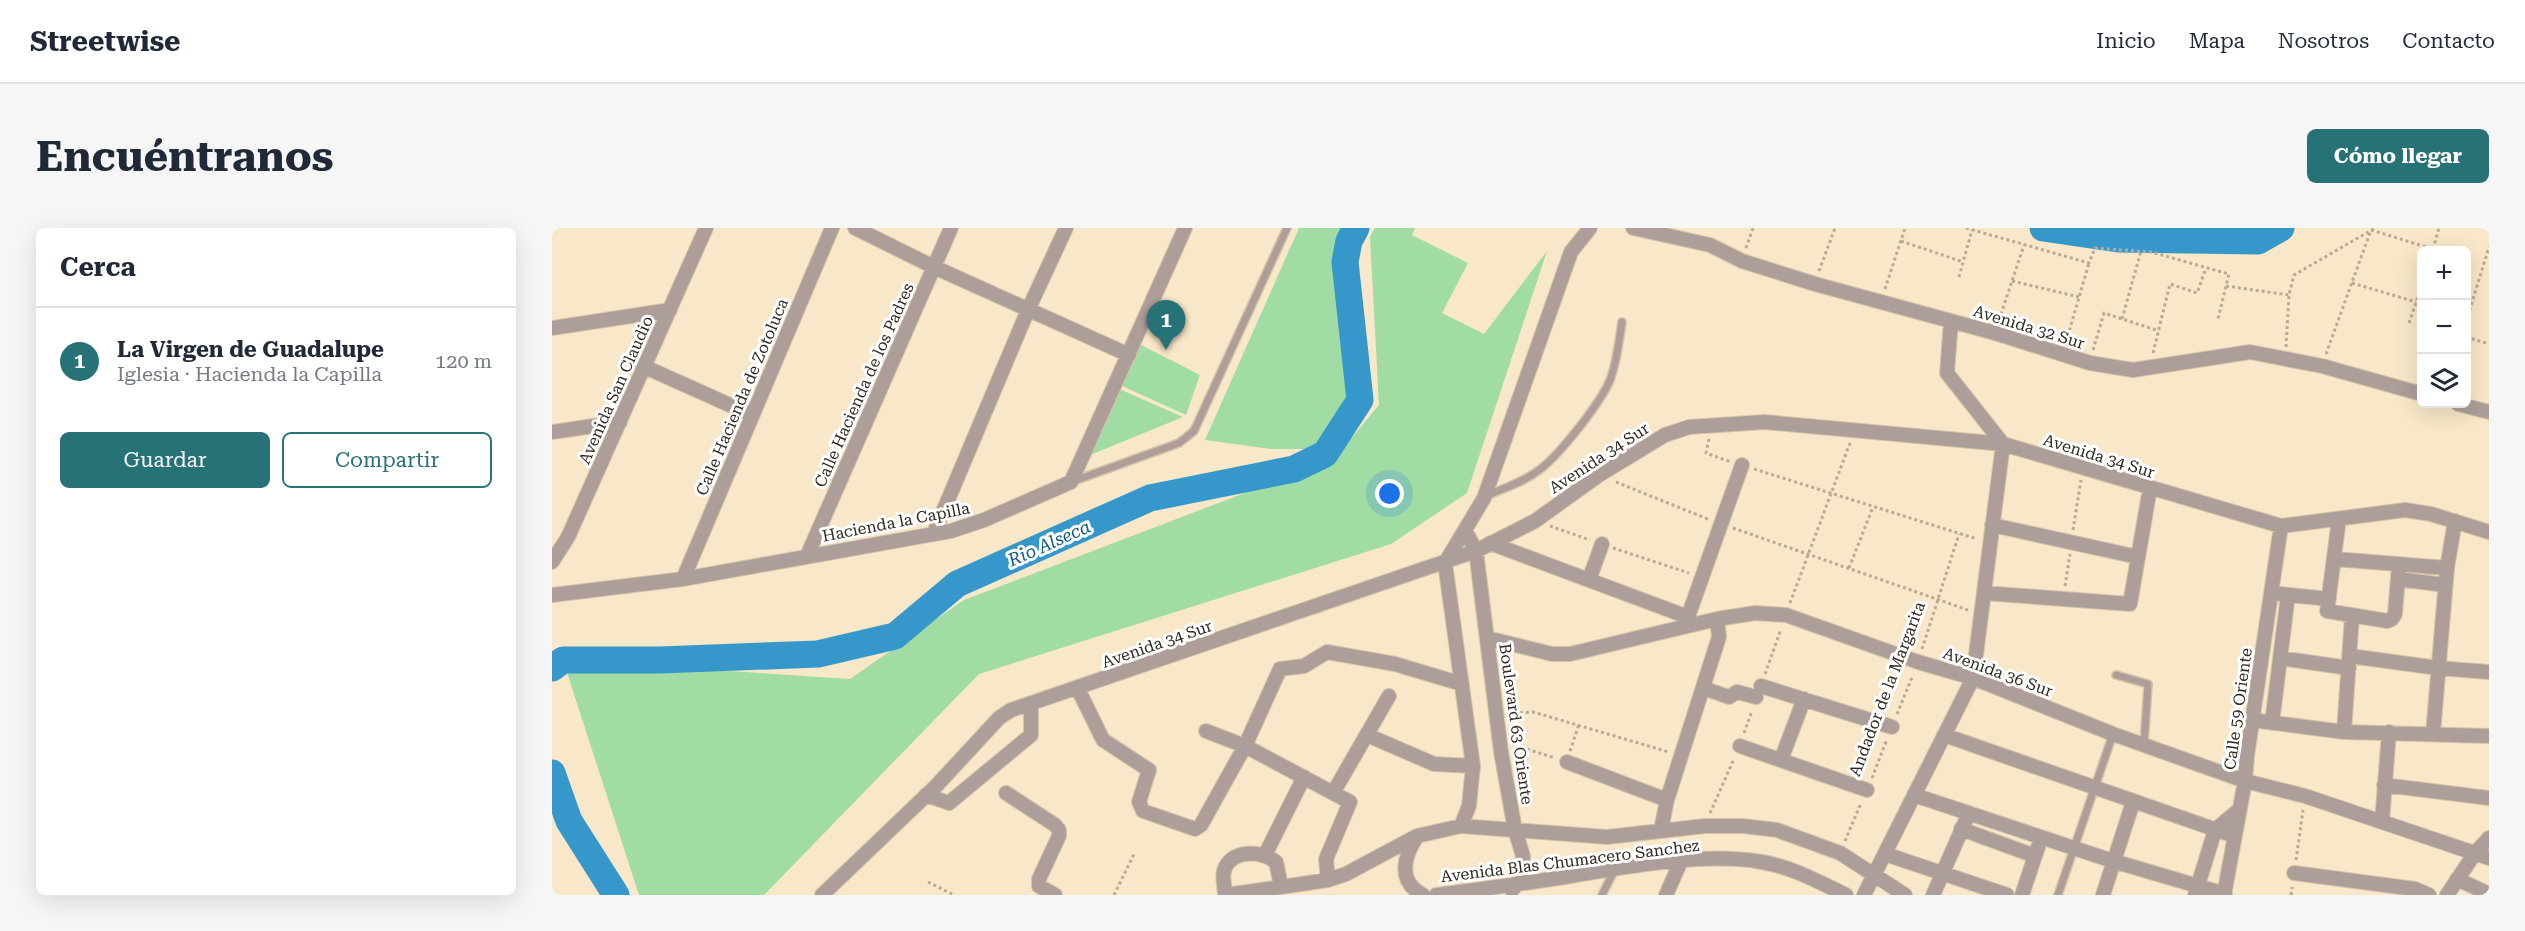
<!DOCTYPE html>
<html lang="es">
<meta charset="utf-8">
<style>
:root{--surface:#fff;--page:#f6f6f7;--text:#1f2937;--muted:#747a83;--line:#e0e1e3;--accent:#277276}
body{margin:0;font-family:"Roboto Serif",serif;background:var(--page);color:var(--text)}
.controls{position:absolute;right:18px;top:18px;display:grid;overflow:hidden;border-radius:9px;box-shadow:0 6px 24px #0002}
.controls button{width:54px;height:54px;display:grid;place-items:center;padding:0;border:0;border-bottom:2px solid var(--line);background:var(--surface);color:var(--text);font:30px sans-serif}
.you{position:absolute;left:838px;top:266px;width:21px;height:21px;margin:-15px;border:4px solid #fff;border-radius:50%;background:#1a73e8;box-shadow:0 0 0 9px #1a73e833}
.badge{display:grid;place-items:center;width:39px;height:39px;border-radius:50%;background:var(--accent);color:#fff;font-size:20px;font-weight:700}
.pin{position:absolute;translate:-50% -50px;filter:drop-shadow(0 2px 3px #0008)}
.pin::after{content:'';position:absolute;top:32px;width:21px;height:18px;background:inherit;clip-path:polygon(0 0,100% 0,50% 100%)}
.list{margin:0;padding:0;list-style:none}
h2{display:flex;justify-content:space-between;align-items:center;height:78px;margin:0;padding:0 24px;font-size:26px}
h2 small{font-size:20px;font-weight:400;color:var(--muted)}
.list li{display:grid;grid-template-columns:39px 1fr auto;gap:18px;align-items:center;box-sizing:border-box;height:108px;padding:0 24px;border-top:2px solid var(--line)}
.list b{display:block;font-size:22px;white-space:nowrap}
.list p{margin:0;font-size:20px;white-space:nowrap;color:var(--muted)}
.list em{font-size:20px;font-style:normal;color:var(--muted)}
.actions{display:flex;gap:12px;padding:18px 24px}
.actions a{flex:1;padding:14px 0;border:2px solid var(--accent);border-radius:9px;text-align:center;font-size:21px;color:var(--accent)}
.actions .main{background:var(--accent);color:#fff}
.icon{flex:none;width:33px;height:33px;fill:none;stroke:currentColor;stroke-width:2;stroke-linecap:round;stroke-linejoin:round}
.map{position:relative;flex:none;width:1937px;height:667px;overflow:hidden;border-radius:9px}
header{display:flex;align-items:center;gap:36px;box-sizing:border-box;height:84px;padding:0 30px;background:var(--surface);border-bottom:2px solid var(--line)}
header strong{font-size:28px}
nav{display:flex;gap:33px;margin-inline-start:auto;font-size:21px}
.intro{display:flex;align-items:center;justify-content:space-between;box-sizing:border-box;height:144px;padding:0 36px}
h1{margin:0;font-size:42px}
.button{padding:15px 27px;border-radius:9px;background:var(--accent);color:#fff;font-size:21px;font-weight:700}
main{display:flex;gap:36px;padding:0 36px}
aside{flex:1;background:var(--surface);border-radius:9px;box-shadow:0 6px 24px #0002}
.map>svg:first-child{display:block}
.green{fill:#a0dca3}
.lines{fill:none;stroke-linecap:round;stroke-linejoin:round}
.river{stroke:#3597ca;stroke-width:27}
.lane-casing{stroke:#d4c5a9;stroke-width:10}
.street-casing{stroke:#d4c5a9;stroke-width:16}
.path{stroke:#b9ab93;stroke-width:3;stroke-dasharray:3 3;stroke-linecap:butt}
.lane{stroke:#ae9e99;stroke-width:7}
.street{stroke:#ae9e99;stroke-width:14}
.labels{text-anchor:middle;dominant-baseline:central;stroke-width:6;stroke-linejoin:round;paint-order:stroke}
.street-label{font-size:16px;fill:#2f281d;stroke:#fff}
.water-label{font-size:18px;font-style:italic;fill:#125a7e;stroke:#fff}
</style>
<header>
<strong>Streetwise</strong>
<nav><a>Inicio</a><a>Mapa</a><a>Nosotros</a><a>Contacto</a></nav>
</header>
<div class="intro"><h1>Encuéntranos</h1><a class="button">Cómo llegar</a></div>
<main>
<aside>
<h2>Cerca<small></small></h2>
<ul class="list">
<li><span class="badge">1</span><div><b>La Virgen de Guadalupe</b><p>Iglesia · Hacienda la Capilla</p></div><em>120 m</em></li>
</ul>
<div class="actions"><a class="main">Guardar</a><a>Compartir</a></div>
</aside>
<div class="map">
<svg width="1937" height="667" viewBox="0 0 1937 667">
<rect width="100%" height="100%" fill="#f8e7c8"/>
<!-- green -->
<path class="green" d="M747,0h49l-7,14 7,161 -33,46h-44l-66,-9z
M823,0h40l-3,7 56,28 -26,50 42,21 63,-83 -80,242 -76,51 -412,130 -215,221h-125l-76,-235 287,19 114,-79 370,-141 45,-54 -9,-168z
M587,116l61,31 -14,40 -66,-30z
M565,160l66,29 -93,38z"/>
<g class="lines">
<!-- river -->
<path class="river" d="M1491,0l75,11 140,2 23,-13
M0,440l11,-8h97l158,-6 77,-18 62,-52 193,-86 144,-29 31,-15 35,-54 -15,-138 4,-21 7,-13
M0,545l17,48 47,74"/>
<defs>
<path id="lane" d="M519,254l108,-39 15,-12 93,-203
M934,268c18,-8 38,-14 53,-26 20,-14 62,-68 71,-90 7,-18 9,-39 12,-58
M1564,447l32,9 -4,61
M1050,667l13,-26
M1506,667l55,-161"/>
<path id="street" d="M303,0l79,39 195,88
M1081,0l77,17 32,16 73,23 180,49 95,30 43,7 117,-18 72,14 100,28
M0,100l118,-18
M93,139l107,48
M1906,176l31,8
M0,204l68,-10
M1787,291l-12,92 60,10 5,-2 3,-5 4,-50
M1440,297l146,32
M913,302l11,21 25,201 14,78 8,26 -1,16 -5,12 -5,6
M382,305l94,-223 38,-82
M938,315l198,74
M255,328l144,-328
M1783,331l112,9
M0,334l16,-25 138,-309
M893,335l39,-65 87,-246 19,-24
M893,335l28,203 -4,40 -8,20
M131,351l149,-351
M1846,351l47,6
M1037,352l13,-36
M1432,365l146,11 20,-116
M1728,366l49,5
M0,367l131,-16 268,-48 33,-11 87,-38 114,-254
M1133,397l57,-160
M935,410l65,16h18l147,-35 38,-6 31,2 132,47 55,16 140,56 132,47 60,15 184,62
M1798,428l88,12 51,4
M1728,430l69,10
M1209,458l131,41
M1151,460l26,9 8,-5 19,5
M526,461l25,51 46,30 -10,32 4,9 52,18 6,-4 44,-79 35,-77 24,-3 23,-14 68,12 67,20
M1700,492l92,12 145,4
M1720,495l16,-128
M654,503l39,15 105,56 -24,57 2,21
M1792,504l8,-116
M1881,506l14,-166 8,-47
M815,507l67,29 39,2
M1392,507l290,101
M1188,518l127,44
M1229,532l23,-61
M1015,534l100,38
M1832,557l105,13
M454,565l49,32 4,5v6l-20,43v7l16,9
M781,565l56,-97
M374,567l23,8 82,-68v-31
M1362,567l199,66 112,33
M1830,594l7,-90
M1409,601l74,27
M1109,602l6,-30 52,-163 -2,-18
M864,610c-13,20 -18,44 7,57
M1333,626l122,41
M713,627l39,-78
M1742,645l121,16 14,6
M1905,651l32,15
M270,667l115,-110 62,-67 12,-8 465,-159 59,-30 64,-46 66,-40 24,-8 76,-5 238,22 278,82 124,-16 26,4 58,18
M673,667c0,-7 -3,-17 -1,-24 6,-22 38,-21 52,-9l5,24
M674,667l102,-15 18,-6 71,-38 44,-10 146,11 98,-11h38l34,4 63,23 65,42
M884,667c46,-6 93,-12 140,-20 57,-9 128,-23 186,-13 30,5 57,20 84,33
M1114,667l15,-34
M1312,667l109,-217 30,-234 -56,-71 4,-52
M1381,667l36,-82
M1470,667l16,-48
M1551,667l30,-93
M1643,667l20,-65 24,-20
M1672,667l21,-114 2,-25 34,-230
M1895,667l28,-42 14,-15"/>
</defs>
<!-- lane casing -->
<use href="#lane" class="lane-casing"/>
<!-- street casing -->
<use href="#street" class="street-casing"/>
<!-- path -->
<path class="path" d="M1414,0l123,35 6,-15 56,4 78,22 -11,45
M1935,0l2,1
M1349,13l62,21
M1194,20l7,-20
M1881,21l6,-21
M1267,43l16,-43
M1407,49l13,-47
M1460,53l67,16
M1800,55l64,19
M1674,58l63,9
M1333,61l20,-61
M1570,91l19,-68
M1447,92l25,-75
M1914,94l23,-75
M1857,95l13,-38
M1914,109l23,7
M1514,114l23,-79
M1734,119l3,-52 5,-20 81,-47
M1541,122l11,-37 55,18
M1601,125l17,-69 27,9 9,-25
M1774,126l45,-124 62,19
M1157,211l-3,14 25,9
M1202,241l223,70
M1064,254l94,38
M998,298l40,14
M1181,300l235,82
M1521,302l8,-50
M1061,320l76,25
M1297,340l24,-61
M1513,358l5,-32
M1238,375l60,-160
M1370,421l37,-115
M1213,446l16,-45
M1345,486l16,-39
M957,489l7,-4 17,-1 136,40
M1192,505l8,-22
M963,522l12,-1 28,9
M1018,523l9,-27
M1320,550l15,-39
M1158,585l24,-54
M1293,613l16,-38
M1744,632l7,-50
M376,654l26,13
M562,667l21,-43
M1739,667l1,-8"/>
<!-- lane -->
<use href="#lane" class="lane"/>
<!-- street -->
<use href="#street" class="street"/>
</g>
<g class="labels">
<!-- street labels -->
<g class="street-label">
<text transform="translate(1477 99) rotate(17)">Avenida 32 Sur</text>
<text transform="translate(312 157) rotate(-66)">Calle Hacienda de los Padres</text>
<text transform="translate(64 162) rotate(-66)">Avenida San Claudio</text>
<text transform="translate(190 169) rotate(-67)">Calle Hacienda de Zotoluca</text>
<text transform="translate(1547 228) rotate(17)">Avenida 34 Sur</text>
<text transform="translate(1047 230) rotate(-33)">Avenida 34 Sur</text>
<text transform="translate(344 294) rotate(-11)">Hacienda la Capilla</text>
<text transform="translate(605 416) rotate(-19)">Avenida 34 Sur</text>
<text transform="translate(1446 444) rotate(20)">Avenida 36 Sur</text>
<text transform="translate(1335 461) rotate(-69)">Andador de la Margarita</text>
<text transform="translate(1686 481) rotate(-82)">Calle 59 Oriente</text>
<text transform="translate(964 496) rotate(82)">Boulevard 63 Oriente</text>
<text transform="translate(1018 633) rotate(-7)">Avenida Blas Chumacero Sanchez</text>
</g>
<!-- water labels -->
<g class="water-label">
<text transform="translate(497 315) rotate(-24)">Rio Alseca</text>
</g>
</g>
</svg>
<div class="controls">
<button>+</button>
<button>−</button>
<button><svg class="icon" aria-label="layers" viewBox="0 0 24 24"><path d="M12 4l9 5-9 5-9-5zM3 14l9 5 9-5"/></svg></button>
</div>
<div class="you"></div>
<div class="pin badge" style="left:614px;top:122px">1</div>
</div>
</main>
